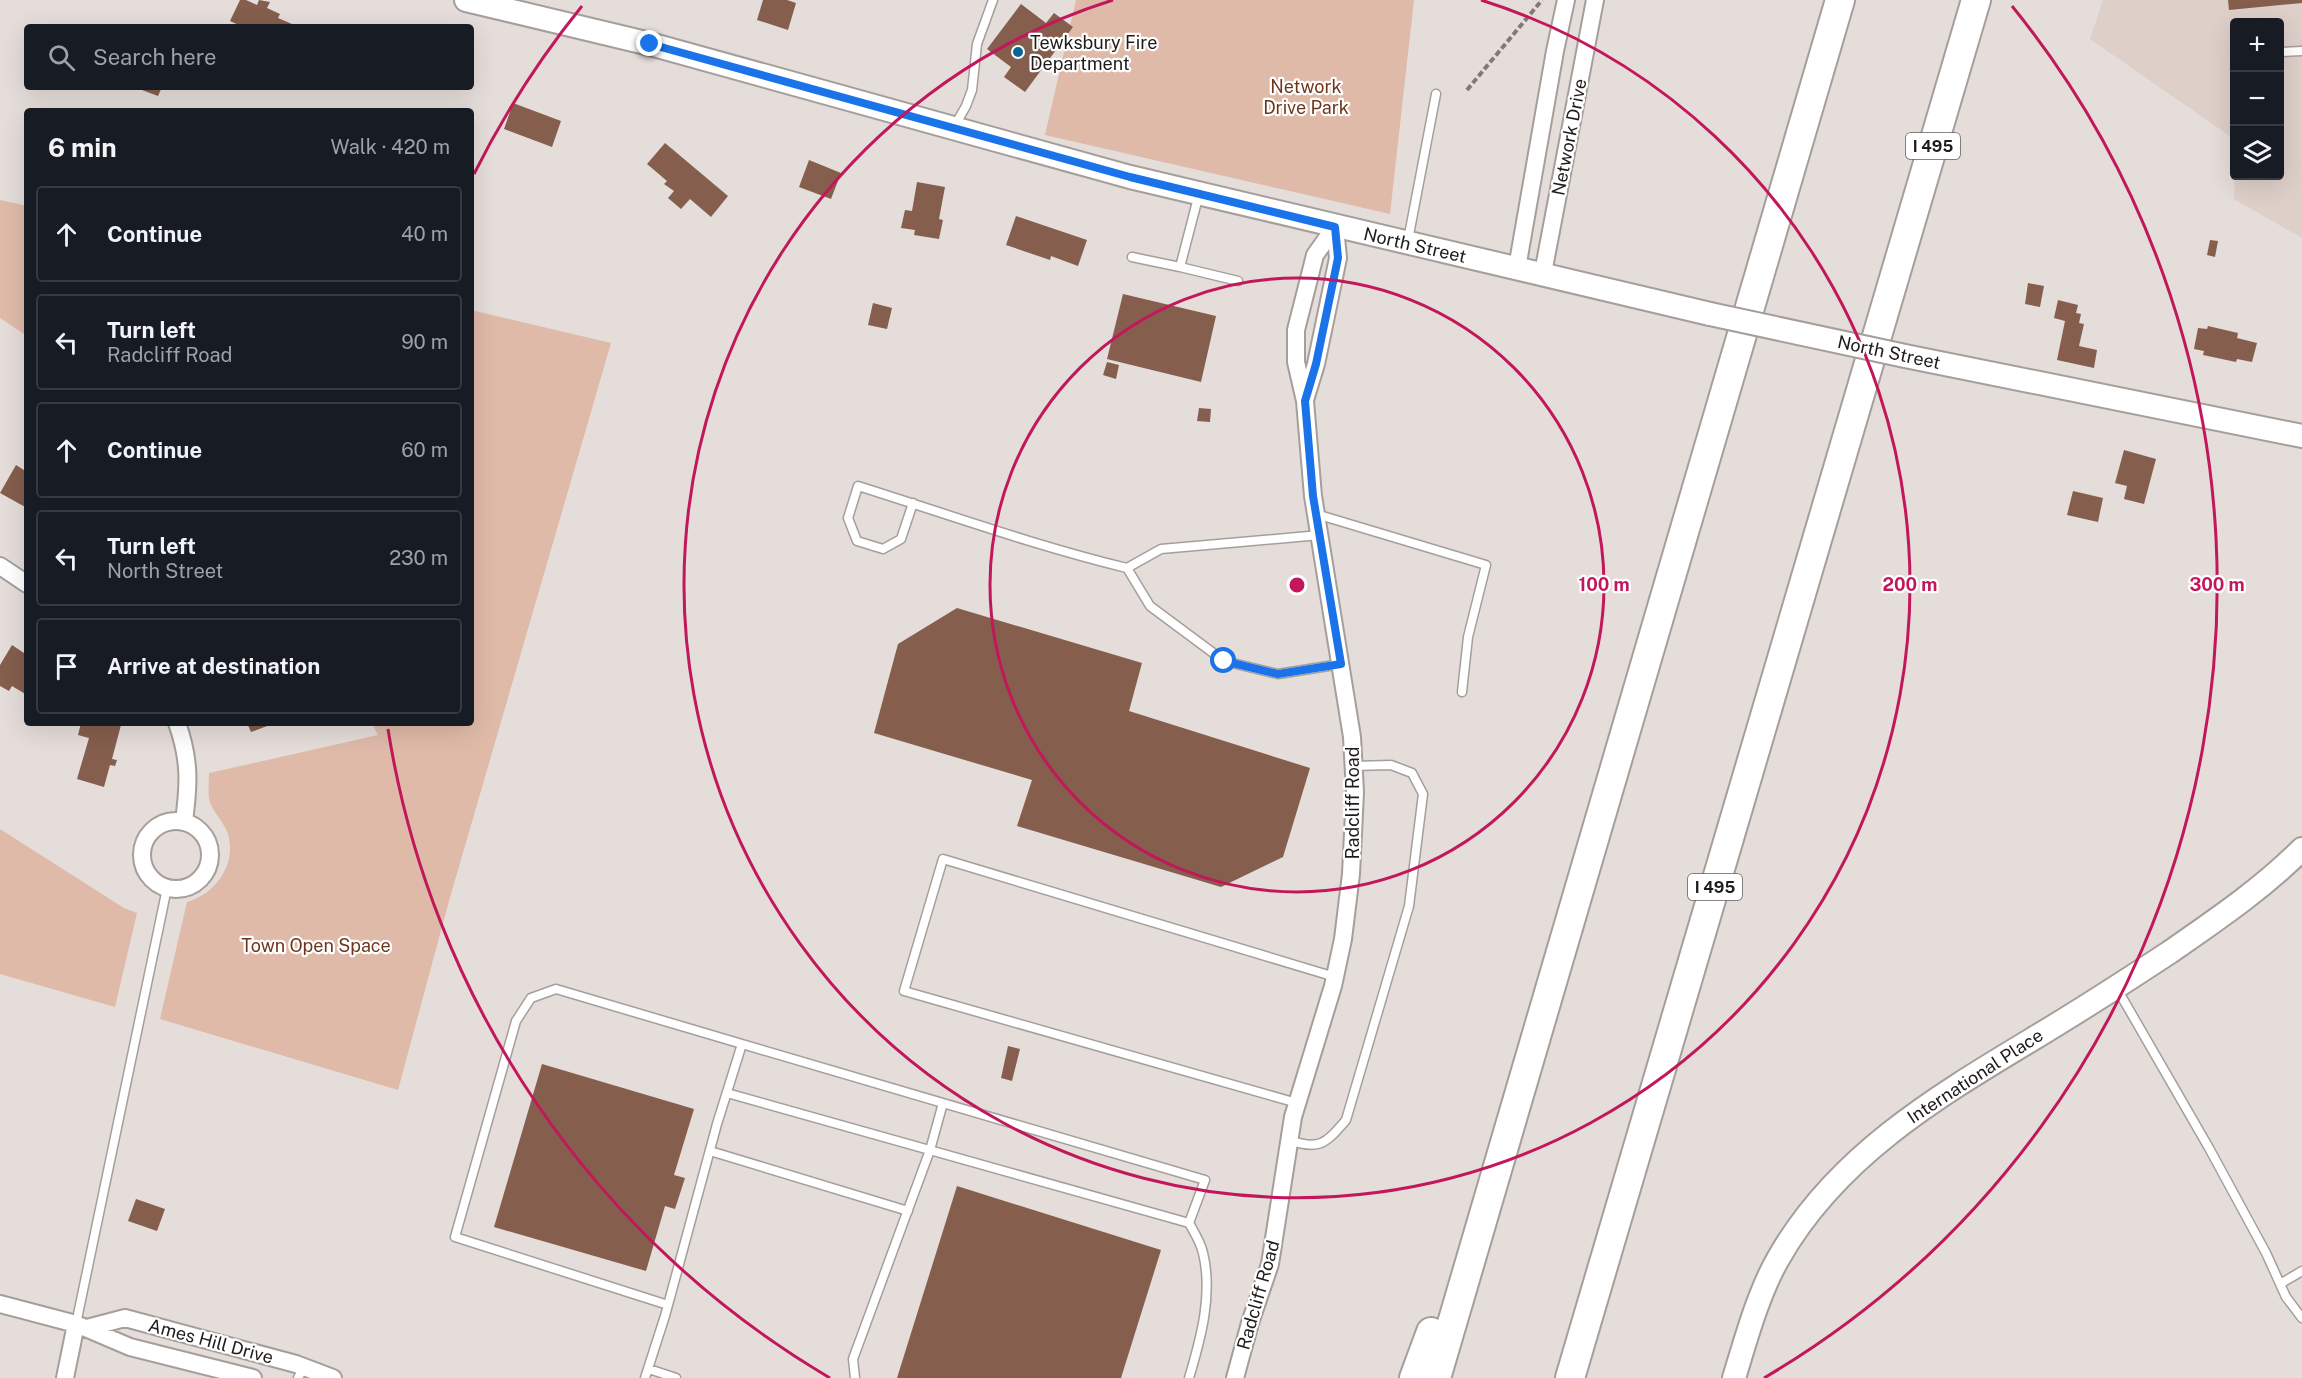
<!DOCTYPE html>
<meta charset="utf-8">
<style>
:root{--surface:#171b24;--page:#20242c;--text:#f1f3f6;--muted:#9ea1a6;--line:#363941}
body{margin:0;font-family:"Public Sans",sans-serif;background:var(--page);color:var(--text)}
.controls{position:absolute;right:18px;top:18px;display:grid;overflow:hidden;border-radius:6px;box-shadow:0 6px 24px #0002}
.controls button{width:54px;height:54px;display:grid;place-items:center;padding:0;border:0;border-bottom:2px solid var(--line);background:var(--surface);color:var(--text);font:30px sans-serif}
.stop{position:absolute;width:18px;height:18px;margin:-14px;border:4px solid #1a73e8;border-radius:50%;background:#fff}
.stop.end{background:#1a73e8;border-color:#fff;box-shadow:0 2px 6px #0008}
.list{margin:0;padding:0;list-style:none}
h2{display:flex;justify-content:space-between;align-items:center;height:78px;margin:0;padding:0 24px;font-size:26px}
h2 small{font-size:20px;font-weight:400;color:var(--muted)}
.list li{display:grid;grid-template-columns:39px 1fr auto;gap:18px;align-items:center;box-sizing:border-box;height:96px;margin:0 12px 12px;padding:0 12px;border:2px solid var(--line);border-radius:6px}
.list b{display:block;font-size:22px;white-space:nowrap}
.list p{margin:0;font-size:20px;white-space:nowrap;color:var(--muted)}
.list em{font-size:20px;font-style:normal;color:var(--muted)}
.icon{flex:none;width:33px;height:33px;fill:none;stroke:currentColor;stroke-width:2;stroke-linecap:round;stroke-linejoin:round}
.map{position:relative;flex:none;width:2302px;height:1378px;overflow:hidden}
.search{position:absolute;background:var(--surface);box-shadow:0 6px 24px #0002;left:24px;top:24px;width:450px;height:66px;display:flex;align-items:center;gap:15px;box-sizing:border-box;padding:0 21px;border-radius:6px;color:var(--muted);font-size:22px}
.panel{position:absolute;background:var(--surface);box-shadow:0 6px 24px #0002;left:24px;top:108px;width:450px;height:618px;border-radius:6px}
.map>svg:first-child{display:block}
.built{fill:#decfc9}
.green{fill:#dfbaa9}
.building{fill:#855e4d}
.lines{fill:none;stroke-linecap:round;stroke-linejoin:round}
.service-casing{stroke:#a59e9b;stroke-width:11}
.minor-casing{stroke:#a59e9b;stroke-width:20}
.secondary-casing{stroke:#a59e9b;stroke-width:26}
.motorway-casing{stroke:#a59e9b;stroke-width:32}
.path{stroke:#807a78;stroke-width:4;stroke-dasharray:6 3;stroke-linecap:butt}
.service{stroke:#fff;stroke-width:8}
.minor{stroke:#fff;stroke-width:16}
.secondary{stroke:#fff;stroke-width:22}
.motorway{stroke:#fff;stroke-width:28}
.secondary-bridge-casing{stroke:#a59e9b;stroke-width:26;stroke-linecap:butt}
.secondary-bridge{stroke:#fff;stroke-width:22}
.route{stroke:#1a73e8;stroke-width:8}
.ring{fill:none;stroke:#c2185b;stroke-width:3}
.poi-dot{fill:#096595;stroke:#fff;stroke-width:2}
.labels{text-anchor:middle;dominant-baseline:central;stroke-width:4.5;stroke-linejoin:round;paint-order:stroke}
.shield{fill:#fff;stroke:#625f5f;stroke-width:1.5}
.shield-label{font-size:16px;font-weight:bold;fill:#1e1b1a}
.poi-label{font-size:18px;fill:#1e1b1a;stroke:#fff;text-anchor:start}
.park-label{font-size:18px;fill:#6e361c;stroke:#fff}
.street-label{font-size:18px;fill:#1e1b1a;stroke:#fff}
.centre{fill:#c2185b;stroke:#fff;stroke-width:3}
.ring-label{font-size:18px;text-anchor:middle;font-weight:bold;fill:#c2185b;stroke:#fff;stroke-width:4.5;stroke-linejoin:round;paint-order:stroke}
</style>
<div class="map">
<svg width="2302" height="1378" viewBox="0 0 2302 1378">
<rect width="100%" height="100%" fill="#e5ddda"/>
<!-- built -->
<path class="built" d="M2103,0h199v238l-68,-39 1,-23h45v-154h-46v117l-144,-100z"/>
<!-- green -->
<path class="green" d="M1076,0h338l-24,214 -345,-79z
M0,200l27,6v130l-27,-18z
M471,310l140,33 -162,558 -51,189 -238,-71 27,-117c28,-8 50,-37 41,-68 -4,-11 -12,-19 -17,-29 -4,-9 -2,-22 -2,-32l169,-38 -6,-12h99z
M0,829l124,79 13,5 -22,94 -115,-33z"/>
<!-- building -->
<path class="building" d="M240,0h6l11,5 2,-5 11,2 -3,6 13,6 -2,4 21,9h-56l-13,-6z
M763,0h24l9,3 -8,27 -31,-10z
M2228,0h74v3l-73,7z
M1021,4l25,19 8,-10 19,14 -48,65 -21,-15 7,-10 -24,-18z
M144,87h18l-4,9 -16,-6z
M513,103l48,18 -9,26 -48,-18z
M665,143l63,53 -17,21 -21,-18 -9,10 -13,-11 6,-7 -10,-7 3,-3 -20,-17z
M809,160l32,13 -10,26 -32,-12z
M917,182l28,5 -6,32 4,1 -4,19 -25,-4 1,-5 -14,-2 4,-18 7,1z
M1016,216l71,24 -9,26 -27,-10 -1,4 -44,-15z
M2210,240l8,1 -3,16 -8,-2z
M2028,283l16,3 -4,21 -15,-3z
M1123,294l93,22 -15,66 -94,-23z
M2058,300l20,5 -2,8 5,1 -2,9 5,1 -5,22 18,4 -3,18 -37,-8 8,-39 -11,-3z
M873,303l19,5 -5,21 -19,-4z
M2208,326l30,7 -1,5 20,5 -5,19 -15,-3 -1,3 -33,-7 1,-4 -10,-2 4,-21 9,1z
M1107,362l12,3 -3,14 -13,-4z
M1199,408l12,1 -1,13 -13,-1z
M2124,450l32,9 -12,45 -20,-5 3,-13 -12,-3z
M16,465l11,7v36l-27,-15z
M2073,491l30,7 -5,24 -31,-7z
M957,608l185,55 -13,48 181,57 -27,89 -62,30 -204,-61 15,-46 -158,-47 24,-89z
M12,645l15,10v40l-15,-9 -3,5 -9,-5v-21z
M81,723h33l7,2 -9,34 5,1 -2,6 -5,-1 -6,22 -27,-8 12,-41 -11,-3z
M247,723h28l-24,9z
M1008,1046l12,3 -8,32 -11,-3z
M542,1064l152,45 -20,66 11,3 -10,31 -10,-3 -19,65 -152,-44z
M957,1186l204,64 -40,128h-224z
M136,1199l29,10 -8,22 -29,-10z"/>
<g class="lines">
<defs>
<path id="service" d="M2280,52l22,-1
M954,127l12,-21 6,-16 5,-46 16,-44
M1199,194l-19,73 58,14
M1408,240l28,-146
M1132,257l48,10
M913,503l-12,36 -18,10 -26,-8 -9,-23 10,-32c89,28 178,60 269,82l23,38 74,55 54,13 63,-10
M1316,514l170,51 -18,72 -6,55
M1127,568l34,-19 159,-14
M2116,987l93,161 57,105 20,44 16,21
M742,1044l463,136 -16,43c5,9 12,20 14,30 10,41 -2,85 -14,125
M727,1093l462,130
M1297,1103l-393,-112 39,-132 392,118
M1289,1140c31,11 37,3 57,-20l63,-214 14,-112 -11,-21 -21,-8 -38,1
M710,1151l198,60
M2280,1284l22,-13
M76,1324l91,-436
M649,1369l27,9
M298,1378l6,-11
M645,1378l20,-62 52,-192 25,-80 -186,-55 -25,9 -15,23 -61,216 213,68
M855,1378l-2,-19 77,-209 13,-47"/>
<path id="minor" d="M1517,268l38,-217 11,-51
M1543,273l52,-273
M1305,400l11,-36 22,-106 -3,-31
M0,566l27,18
M177,723c13,36 12,61 7,98
M142 855a34 34 0 1 1 68 0a34 34 0 1 1-68 0Z
M0,1304l76,20 -11,54
M76,1324l54,23 123,31
M87,1328l38,-10 171,46 37,14
M1235,1378l15,-55 20,-59 23,-147 40,-131 10,-47 8,-65 4,-82 -3,-55 -39,-241 -8,-95 -9,-39v-32l19,-75 20,-28"/>
<path id="secondary" d="M466,0l184,44 480,133 580,137
M1905,356l397,80
M1734,1378c12,-39 24,-84 44,-119 58,-103 160,-163 258,-222 45,-27 90,-56 134,-85 46,-32 92,-63 132,-103"/>
<path id="motorway" d="M1414,1378l17,-46
M1436,1378l404,-1378
M1570,1378l406,-1378"/>
</defs>
<!-- service casing -->
<use href="#service" class="service-casing"/>
<!-- minor casing -->
<use href="#minor" class="minor-casing"/>
<!-- secondary casing -->
<use href="#secondary" class="secondary-casing"/>
<!-- motorway casing -->
<use href="#motorway" class="motorway-casing"/>
<!-- path -->
<path class="path" d="M1467,90l75,-90"/>
<!-- service -->
<use href="#service" class="service"/>
<!-- minor -->
<use href="#minor" class="minor"/>
<!-- secondary -->
<use href="#secondary" class="secondary"/>
<!-- motorway -->
<use href="#motorway" class="motorway"/>
<defs>
<path id="secondary-bridge" d="M1710,314l195,42"/>
</defs>
<!-- secondary-bridge casing -->
<use href="#secondary-bridge" class="secondary-bridge-casing"/>
<!-- secondary-bridge -->
<use href="#secondary-bridge" class="secondary-bridge"/>
</g>
<g class="lines">
<!-- route -->
<path class="route" d="M650,44l480,133 205,50 3,31 -22,106 -11,37 8,95 28,168 -63,10 -54,-13"/>
</g>
<!-- distance rings -->
<g class="ring">
<circle cx="1297" cy="585" r="307"/>
<path d="M1481 0A613 613 0 1 1 1113 0"/>
<path d="M830 1378A920 920 0 0 1 388 729M474 174A920 920 0 0 1 582 6M2012 6A920 920 0 0 1 1764 1378"/>
</g>
<!-- markers -->
<circle class="poi-dot" cx="1018" cy="52" r="6"/>
<g class="labels">
<!-- shield labels -->
<g class="shield">
<rect x="1906" y="133" width="54" height="26" rx="4.5"/>
<rect x="1688" y="874" width="54" height="26" rx="4.5"/>
</g>
<g class="shield-label">
<text x="1933" y="146">I 495</text>
<text x="1715" y="887">I 495</text>
</g>
<!-- poi labels -->
<g class="poi-label">
<text x="1030" y="42">Tewksbury Fire<tspan x="1030" dy="21">Department</tspan></text>
</g>
<!-- park labels -->
<g class="park-label">
<text x="1306" y="86">Network<tspan x="1306" dy="21">Drive Park</tspan></text>
<text x="316" y="945">Town Open Space</text>
</g>
<!-- street labels -->
<g class="street-label">
<text transform="translate(1569 137) rotate(-79)">Network Drive</text>
<text transform="translate(1415 245) rotate(13)">North Street</text>
<text transform="translate(1889 352) rotate(12)">North Street</text>
<text transform="translate(1352 803) rotate(-90)">Radcliff Road</text>
<text transform="translate(1975 1076) rotate(-33)">International Place</text>
<text transform="translate(1258 1295) rotate(-74)">Radcliff Road</text>
<text transform="translate(211 1341) rotate(15)">Ames Hill Drive</text>
</g>
</g>
<circle cx="1297" cy="585" r="9" class="centre"/>
<g class="ring-label">
<text x="1604" y="591">100 m</text>
<text x="1910" y="591">200 m</text>
<text x="2217" y="591">300 m</text>
</g>
</svg>
<div class="controls">
<button>+</button>
<button>−</button>
<button><svg class="icon" aria-label="layers" viewBox="0 0 24 24"><path d="M12 4l9 5-9 5-9-5zM3 14l9 5 9-5"/></svg></button>
</div>
<div class="stop" style="left:1224px;top:661px"></div>
<div class="stop end" style="left:650px;top:44px"></div>
<div class="search"><svg class="icon" aria-label="search" viewBox="0 0 24 24"><circle cx="10" cy="10" r="6"/><path d="M15 15l6 6"/></svg>Search here</div>
<section class="panel">
<h2>6 min<small>Walk · 420 m</small></h2>
<ul class="list">
<li><svg class="icon" aria-label="ahead" viewBox="0 0 24 24"><path d="M12 20V5M6 11l6-6 6 6"/></svg><div><b>Continue</b></div><em>40 m</em></li>
<li><svg class="icon" aria-label="left" viewBox="0 0 24 24"><path d="M17 20v-9H6M10 6l-5 5 5 5"/></svg><div><b>Turn left</b><p>Radcliff Road</p></div><em>90 m</em></li>
<li><svg class="icon" aria-label="ahead" viewBox="0 0 24 24"><path d="M12 20V5M6 11l6-6 6 6"/></svg><div><b>Continue</b></div><em>60 m</em></li>
<li><svg class="icon" aria-label="left" viewBox="0 0 24 24"><path d="M17 20v-9H6M10 6l-5 5 5 5"/></svg><div><b>Turn left</b><p>North Street</p></div><em>230 m</em></li>
<li><svg class="icon" aria-label="arrive" viewBox="0 0 24 24"><path d="M6 21V4h12l-3 4 3 4H6"/></svg><div><b>Arrive at destination</b></div></li>
</ul>
</section>
</div>
